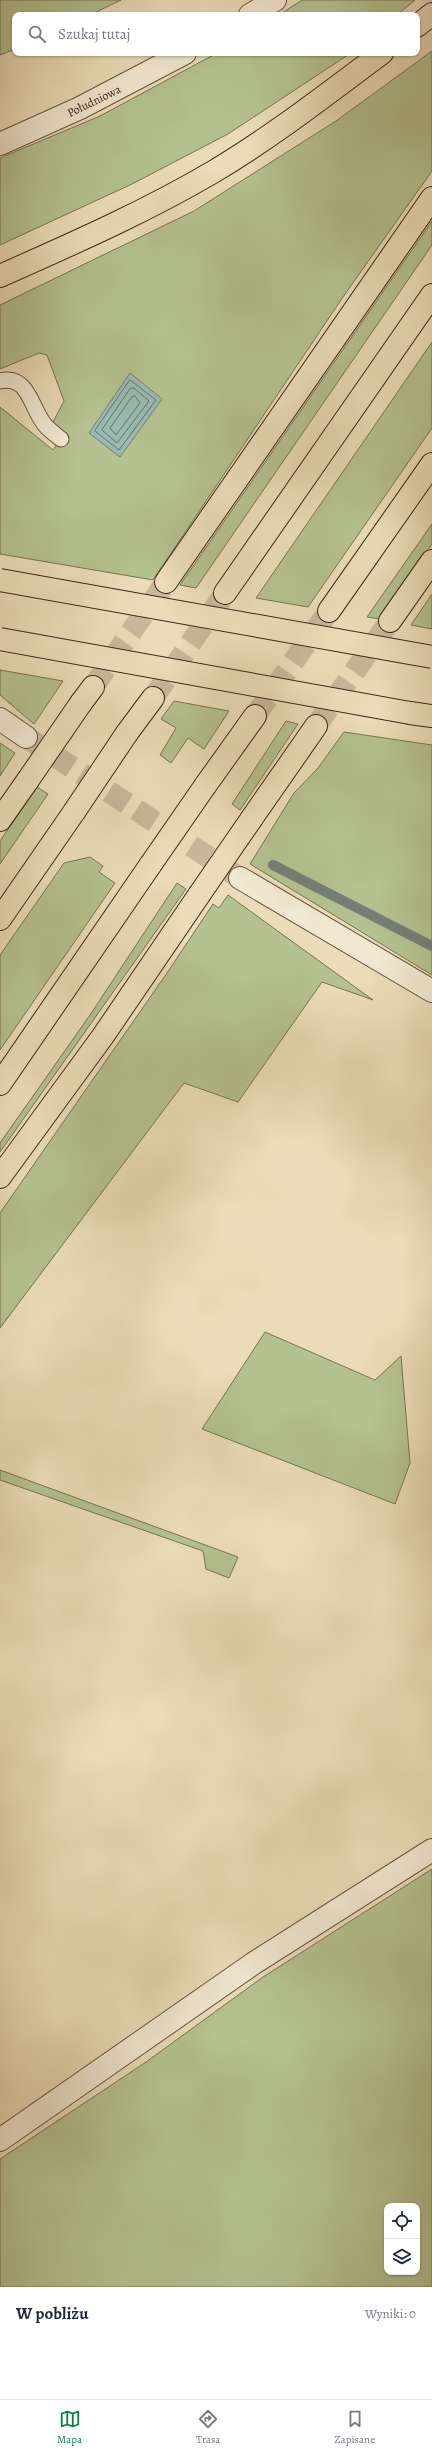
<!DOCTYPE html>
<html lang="pl">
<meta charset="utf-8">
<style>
:root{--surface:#fff;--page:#f6f6f7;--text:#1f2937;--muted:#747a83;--line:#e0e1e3;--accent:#0b8043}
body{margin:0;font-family:Alegreya,serif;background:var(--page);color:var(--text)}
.controls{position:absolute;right:12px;bottom:12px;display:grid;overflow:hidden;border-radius:8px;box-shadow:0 1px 3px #0004}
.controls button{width:36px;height:36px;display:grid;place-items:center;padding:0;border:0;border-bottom:1px solid var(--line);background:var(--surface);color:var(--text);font:20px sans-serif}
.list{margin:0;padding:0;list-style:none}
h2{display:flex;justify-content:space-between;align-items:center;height:52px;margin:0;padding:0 16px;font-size:17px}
h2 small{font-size:13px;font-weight:400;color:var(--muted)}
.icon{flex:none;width:22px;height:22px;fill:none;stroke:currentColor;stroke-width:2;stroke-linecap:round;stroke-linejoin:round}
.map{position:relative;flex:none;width:432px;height:2287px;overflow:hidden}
.search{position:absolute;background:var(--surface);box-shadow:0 1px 3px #0004;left:12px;right:12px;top:12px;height:44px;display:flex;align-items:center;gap:10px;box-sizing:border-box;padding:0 14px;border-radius:8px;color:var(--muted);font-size:15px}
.sheet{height:112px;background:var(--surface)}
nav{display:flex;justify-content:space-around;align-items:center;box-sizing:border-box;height:56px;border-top:1px solid var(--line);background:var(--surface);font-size:11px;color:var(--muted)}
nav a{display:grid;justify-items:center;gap:2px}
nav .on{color:var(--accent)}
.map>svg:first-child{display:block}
.green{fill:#b4c190;stroke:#797356;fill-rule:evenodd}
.water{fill:#98bbb1;stroke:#747f75}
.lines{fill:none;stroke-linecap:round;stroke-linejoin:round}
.shore{stroke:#6b7066;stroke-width:1}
.stream{stroke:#747f75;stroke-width:10}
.street-tunnel{stroke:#c8b799;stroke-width:22;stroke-dasharray:22 11;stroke-linecap:butt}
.highway-tunnel{stroke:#c8b799;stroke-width:22;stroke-dasharray:22 11;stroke-linecap:butt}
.lane-casing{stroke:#695342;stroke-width:17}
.street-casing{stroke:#695342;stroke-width:24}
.highway-casing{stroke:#3e251b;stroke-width:24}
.lane{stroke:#f1e8d1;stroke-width:15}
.street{stroke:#f1e8d1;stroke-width:22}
.highway{stroke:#eadcb8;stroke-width:22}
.highway-bridge-casing{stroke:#3e251b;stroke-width:24;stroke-linecap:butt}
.highway-bridge{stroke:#eadcb8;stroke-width:22}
.labels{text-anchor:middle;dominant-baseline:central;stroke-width:3;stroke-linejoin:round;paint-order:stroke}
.street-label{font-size:12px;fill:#3e251b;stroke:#f1e8d1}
</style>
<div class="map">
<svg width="432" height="2287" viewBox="0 0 432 2287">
<rect width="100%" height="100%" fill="#eadcb8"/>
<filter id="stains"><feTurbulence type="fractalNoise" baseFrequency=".005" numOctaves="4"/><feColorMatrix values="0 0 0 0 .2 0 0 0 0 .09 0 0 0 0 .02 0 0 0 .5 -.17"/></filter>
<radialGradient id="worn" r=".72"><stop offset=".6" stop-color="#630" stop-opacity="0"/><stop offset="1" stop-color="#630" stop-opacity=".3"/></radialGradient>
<!-- green -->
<path class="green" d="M0,0h121l-31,15h-75v34l-15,6z
M302,0h113l-18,15h-118z
M432,51v120l-89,126 -190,283 -153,-26v-147l53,43 12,-17 -12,-11 11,-21 -17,-46 -8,-2 -39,16v-64l194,-94 142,-90z
M217,53h134l-123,81 -96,50 -132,61v-87l100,-42z
M432,221v24l-236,343 -16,-3z
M432,342v86l-124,179 -52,-9z
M432,524v20l-52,75 -13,-2z
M432,594v35l-21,-4z
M0,670l63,11 -29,43 -34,-29z
M174,701l55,10 -25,38 -16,-11 -17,25 -11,-8 16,-27 -15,-9z
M286,721l12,3 -58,86 -8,-6z
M344,732l88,13v230l-182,-111 44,-71 24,-25z
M0,743l15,10 -15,23z
M37,787l11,7 -48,70v-23z
M90,857l13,9 -4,6 16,11 -115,167v-95l64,-92z
M177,883l9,6 -186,263v-9l90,-128z
M228,895l145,105 -51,-18 -84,120 -54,-19 -184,245v-115l167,-240 46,-69 6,4z
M265,1332l110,48 26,-24 9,107 -15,41 -193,-75z
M0,1470l238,87 -9,21 -23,-9 -3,-18 -203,-71z
M432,1869v418h-432v-128l146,-97 117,-85zM387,2206h30v66h-30z"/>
<!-- water -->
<path class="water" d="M130,373l32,26 -42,58 -31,-24z"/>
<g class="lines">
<!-- shore -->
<path class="shore" d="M130,380l26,20 -37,50 -24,-19z
M131,388h3l15,13 -32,42 -15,-13z
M135,396l5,7 -24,32 -6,-7 22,-31z"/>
<!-- stream -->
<path class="stream" d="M273,865l159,81"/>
<!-- street-tunnel -->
<path class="street-tunnel" d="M26,737l214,141"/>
<!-- highway-tunnel -->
<path class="highway-tunnel" d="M93,687l73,-105
M153,698l72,-105
M255,716l74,-105
M316,726l74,-105"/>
<defs>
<path id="lane" d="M0,381c29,-7 31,28 45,44 4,5 11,10 16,14"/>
<path id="street" d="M250,15l25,-15
M0,144l80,-36 105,-55
M0,719l26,18
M240,878l192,113
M0,2140l254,-177 178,-113"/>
<path id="highway" d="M417,26l15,-12
M0,276c72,-32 145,-64 213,-104 59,-35 114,-78 169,-119
M166,582l266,-384
M225,593l207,-298
M329,611l103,-147
M390,621l42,-60
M81,703l12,-16
M410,713l22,3
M127,733l26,-35
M205,786l50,-70
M252,818l64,-92
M0,820l28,-40
M0,919l74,-107
M0,1084l151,-220
M0,1177l103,-141 96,-141"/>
</defs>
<!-- lane casing -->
<use href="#lane" class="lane-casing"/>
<!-- street casing -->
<use href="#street" class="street-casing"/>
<!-- highway casing -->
<use href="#highway" class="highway-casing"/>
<!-- lane -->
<use href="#lane" class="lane"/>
<!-- street -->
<use href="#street" class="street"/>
<!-- highway -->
<use href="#highway" class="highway"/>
<defs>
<path id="highway-bridge" d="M0,580l432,77
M0,639l410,74
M28,780l53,-77
M74,812l53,-79
M151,864l54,-78
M199,895l53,-77"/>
</defs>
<!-- highway-bridge casing -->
<use href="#highway-bridge" class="highway-bridge-casing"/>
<!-- highway-bridge -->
<use href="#highway-bridge" class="highway-bridge"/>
</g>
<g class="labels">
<!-- street labels -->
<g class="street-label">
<text transform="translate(94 101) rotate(-26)">Południowa</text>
</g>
</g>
<rect width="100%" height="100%" filter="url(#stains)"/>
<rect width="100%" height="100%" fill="url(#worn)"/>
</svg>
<div class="controls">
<button><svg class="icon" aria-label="locate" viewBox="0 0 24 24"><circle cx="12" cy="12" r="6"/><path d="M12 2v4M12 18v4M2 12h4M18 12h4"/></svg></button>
<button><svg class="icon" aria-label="layers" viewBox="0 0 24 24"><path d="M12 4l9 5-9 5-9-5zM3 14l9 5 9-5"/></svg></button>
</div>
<div class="search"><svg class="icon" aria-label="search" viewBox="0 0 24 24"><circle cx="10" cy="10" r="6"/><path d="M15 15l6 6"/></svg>Szukaj tutaj</div>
</div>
<section class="sheet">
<h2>W pobliżu<small>Wyniki: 0</small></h2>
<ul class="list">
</ul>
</section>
<nav>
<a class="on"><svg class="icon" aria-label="map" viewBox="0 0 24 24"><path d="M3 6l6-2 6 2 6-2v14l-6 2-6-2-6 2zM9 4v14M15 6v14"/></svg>Mapa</a>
<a><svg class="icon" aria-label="directions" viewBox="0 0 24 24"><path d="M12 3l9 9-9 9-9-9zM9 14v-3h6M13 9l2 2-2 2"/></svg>Trasa</a>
<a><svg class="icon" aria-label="saved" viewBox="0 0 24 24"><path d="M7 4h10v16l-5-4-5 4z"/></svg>Zapisane</a>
</nav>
